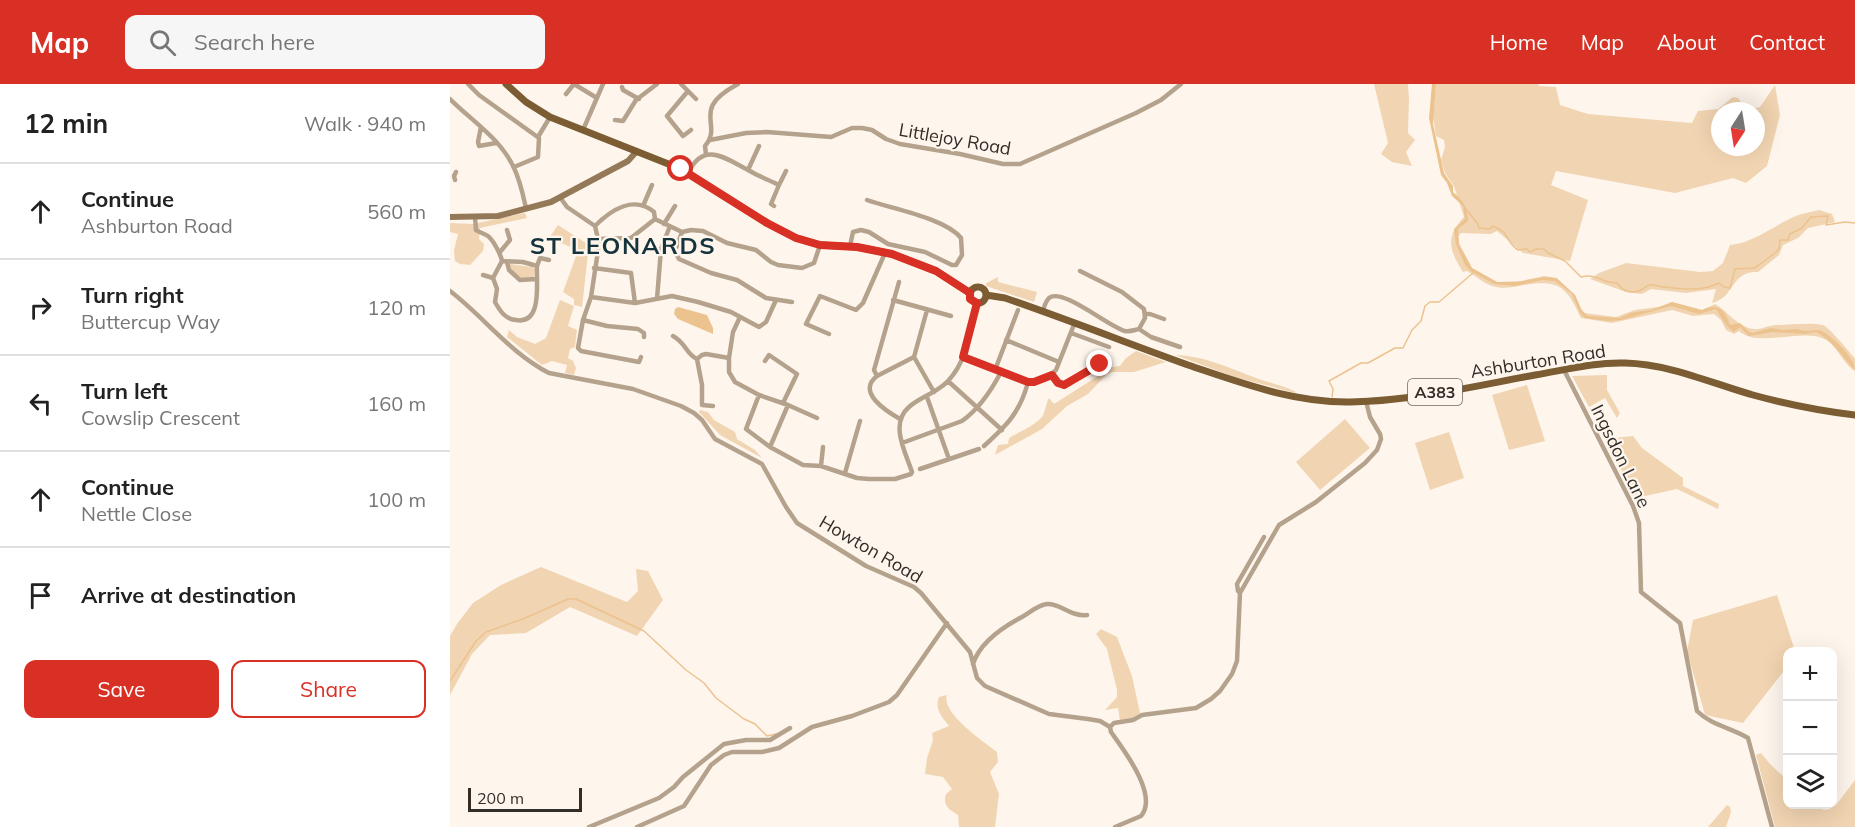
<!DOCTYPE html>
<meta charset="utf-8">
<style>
:root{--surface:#fff;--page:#f6f6f6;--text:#222;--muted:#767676;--line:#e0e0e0;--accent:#d93025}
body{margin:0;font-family:Mulish,sans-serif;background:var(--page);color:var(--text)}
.controls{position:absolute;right:18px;bottom:18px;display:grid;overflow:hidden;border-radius:12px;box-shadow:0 6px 24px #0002}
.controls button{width:54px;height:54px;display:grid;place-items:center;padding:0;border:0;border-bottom:2px solid var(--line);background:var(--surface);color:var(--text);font:30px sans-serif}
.compass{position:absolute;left:1261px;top:18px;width:54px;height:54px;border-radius:50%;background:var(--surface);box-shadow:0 6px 24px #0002;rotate:192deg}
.scale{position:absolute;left:18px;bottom:15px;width:114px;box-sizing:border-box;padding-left:6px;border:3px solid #312d29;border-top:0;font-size:16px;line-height:21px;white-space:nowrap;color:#312d29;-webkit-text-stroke:4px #fef6ed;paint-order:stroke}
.stop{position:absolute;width:18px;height:18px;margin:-14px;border:4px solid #d93025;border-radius:50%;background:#fff}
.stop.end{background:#d93025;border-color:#fff;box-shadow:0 2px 6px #0008}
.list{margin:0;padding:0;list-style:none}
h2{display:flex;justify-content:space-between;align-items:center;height:78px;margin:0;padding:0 24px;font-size:26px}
h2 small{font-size:20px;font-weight:400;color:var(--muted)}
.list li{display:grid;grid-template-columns:39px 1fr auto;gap:18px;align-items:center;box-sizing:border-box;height:96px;padding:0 24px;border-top:2px solid var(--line)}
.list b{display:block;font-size:22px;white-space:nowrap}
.list p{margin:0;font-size:20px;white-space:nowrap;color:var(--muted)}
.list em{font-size:20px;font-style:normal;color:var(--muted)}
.actions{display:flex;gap:12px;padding:18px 24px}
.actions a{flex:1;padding:14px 0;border:2px solid var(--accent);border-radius:12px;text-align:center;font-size:21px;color:var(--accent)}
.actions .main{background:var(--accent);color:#fff}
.icon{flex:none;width:33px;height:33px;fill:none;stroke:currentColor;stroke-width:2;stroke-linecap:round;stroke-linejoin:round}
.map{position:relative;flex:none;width:1405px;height:743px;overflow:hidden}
header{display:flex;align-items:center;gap:36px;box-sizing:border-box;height:84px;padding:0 30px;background:var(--accent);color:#fff}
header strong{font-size:28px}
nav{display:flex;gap:33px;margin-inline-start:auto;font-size:21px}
.search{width:420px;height:54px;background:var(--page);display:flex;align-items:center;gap:15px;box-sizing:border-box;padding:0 21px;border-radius:12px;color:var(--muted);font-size:22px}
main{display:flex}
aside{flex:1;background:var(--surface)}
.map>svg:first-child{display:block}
.green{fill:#f1d4b1;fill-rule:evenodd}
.water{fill:#ecc28e}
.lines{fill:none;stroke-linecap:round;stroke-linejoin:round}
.stream{stroke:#ecc28e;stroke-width:1.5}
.street{stroke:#b5a28d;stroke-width:4.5}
.secondary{stroke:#947959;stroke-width:6}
.primary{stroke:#7b5c33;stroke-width:7}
.route{stroke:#d93025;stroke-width:8}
.labels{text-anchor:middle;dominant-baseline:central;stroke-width:4.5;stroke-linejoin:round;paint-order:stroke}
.shield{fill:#fef6ed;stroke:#6e6964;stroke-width:1.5}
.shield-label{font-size:16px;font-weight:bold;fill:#312d29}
.street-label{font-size:18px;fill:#312d29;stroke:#fef6ed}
.district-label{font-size:24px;font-weight:bold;letter-spacing:1.5px;fill:#15333d;stroke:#fef6ed}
</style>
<header>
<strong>Map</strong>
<div class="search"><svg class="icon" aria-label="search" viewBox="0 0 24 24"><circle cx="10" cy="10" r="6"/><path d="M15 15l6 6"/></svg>Search here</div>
<nav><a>Home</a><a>Map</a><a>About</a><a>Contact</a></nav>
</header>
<main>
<aside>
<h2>12 min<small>Walk · 940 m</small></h2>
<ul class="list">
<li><svg class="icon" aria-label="ahead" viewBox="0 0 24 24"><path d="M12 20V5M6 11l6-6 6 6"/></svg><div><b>Continue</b><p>Ashburton Road</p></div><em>560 m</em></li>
<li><svg class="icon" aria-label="right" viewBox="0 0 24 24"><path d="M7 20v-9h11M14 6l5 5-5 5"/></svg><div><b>Turn right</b><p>Buttercup Way</p></div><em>120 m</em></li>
<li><svg class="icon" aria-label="left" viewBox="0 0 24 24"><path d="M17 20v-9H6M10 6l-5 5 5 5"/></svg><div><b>Turn left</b><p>Cowslip Crescent</p></div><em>160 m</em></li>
<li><svg class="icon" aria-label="ahead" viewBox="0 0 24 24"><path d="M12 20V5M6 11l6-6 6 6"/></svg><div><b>Continue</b><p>Nettle Close</p></div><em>100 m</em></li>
<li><svg class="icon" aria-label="arrive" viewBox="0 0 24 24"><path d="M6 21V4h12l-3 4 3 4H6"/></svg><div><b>Arrive at destination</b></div></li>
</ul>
<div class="actions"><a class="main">Save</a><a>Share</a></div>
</aside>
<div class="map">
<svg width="1405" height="743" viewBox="0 0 1405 743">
<rect width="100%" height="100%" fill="#fef6ed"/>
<!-- green -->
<path class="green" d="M924,0h34l1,15 -1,34 7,7 -9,12 6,14 -20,-4 -11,-8 7,-11z
M986,0h102l1,2 17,1 4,18 28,9 104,9 6,-12 20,-2 15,-12 5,1 9,12 13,-3 15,-22 5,30 -13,51 -21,17 -13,-5 -58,15 -119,-22 -5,14 37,15 -18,61 -47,-8 -26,-22 -6,3 -30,-1 -3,4 1,6 13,25 25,14 24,-1 23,-5 13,2 18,17 6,14 4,4 31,4 19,-7 30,-4 6,-4 31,8 13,-6c13,7 22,23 39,25 7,1 15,-4 22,-4 14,0 33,-3 47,0 6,2 26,27 32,33v13c-13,-8 -18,-27 -33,-33 -23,-9 -65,10 -83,-7l-5,3 -8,-4 -5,-10 -7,-6 -21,2 -21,-6 -60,13 -31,-5c-14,-31 -22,-39 -57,-33 -10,2 -19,4 -28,2 -11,-2 -20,-11 -29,-16l-4,1c-14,-22 -18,-35 1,-55l-10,-31 -9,-13 -4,-13 4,-13 -1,-7 -8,-4 -3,-19zM1270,27h36v36h-36z
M1369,126l13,4 3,8 -27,6 -10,10 -15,7 -4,10 -21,17c-28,-1 -22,25 -46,31l4,-14 -30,4 -35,-4 -9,5 -16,-2 -36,-13 9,-6 27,-10 74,9 13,-1 10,-8 7,-18c24,-2 44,-20 66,-29 7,-3 16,-4 23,-6z
M75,129l2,5 -47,10 -1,11 5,5 -1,7 -13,14 -10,-1 -5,-3 -1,-11 4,-16 -8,-2v-9l23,1z
M108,141l31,20 -7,62 -8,-2v-6l-11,-7 13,-36 -3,-8 -24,-10z
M60,180l22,3 3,2 -1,9h-14l-10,-9z
M548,193v5l39,10 -3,10 -48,-16v-3z
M110,216l14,6 -6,20 9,4 -2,17 -5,2 -2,9 5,3 3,7 -2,7 -9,-2 2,-8 -15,-4 -10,4 -35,-28 2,-7 8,7 18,7 11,-6z
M686,267l30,11 -32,10h-22l-5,2 -19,20 -21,12 -25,23 -47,26 3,-10 10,-1 1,-6c10,-6 25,-12 33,-21 3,-4 4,-14 7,-19l5,6 58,-37 8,-1 6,-8z
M725,271c30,1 54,13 81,23 13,5 27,7 40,14l-1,1 -60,-16z
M1157,291v15l13,23 -3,5 -12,-20 -16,9 -17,-31z
M1077,301l18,56 -36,9 -17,-55z
M250,326l8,2 6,8 21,12 2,7 18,11 7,8 -42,-23 -21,-23z
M895,335l25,29 -50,42 -24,-28z
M999,348l15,46 -34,12 -15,-47z
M1183,352l9,12 41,30v8l36,18 -1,5 -41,-20 -41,9 -31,-59z
M91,483l86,35 11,-11 -2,-22 12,2 15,29 -26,36 -67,-29 -44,26 -36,2 -18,19 -22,41v-59l7,-12 16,-21 28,-18z
M1327,511l18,56 -7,1 -1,15 -44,56 -38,-8 -18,-64 6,-31z
M651,545l16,8 15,39 8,37 -8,5 -12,2 -2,-12 -13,2 12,-13v-7l-10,-41 -11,-15z
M497,611c-6,18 36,46 50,57l1,10 -8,10 9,22 -4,33h-36l-1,-12c-9,-5 -16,-10 -12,-21l6,-5 -9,-12 -18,-3 2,-16 6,-18 -1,-7 17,-7c-7,-9 -15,-17 -10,-29z
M1311,669l9,11 17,16 1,24 27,1 9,5 5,-1 7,-4 19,-25v47h-80l-19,-72z
M1277,721l3,2 1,5 -5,15h-18z"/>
<!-- water -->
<path class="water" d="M982,0h4l-3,40 11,49 9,13v6c11,9 14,15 15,29l-10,8 1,16 13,23 25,14h21l26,-5 12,1 19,17 7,16 6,5 32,2 10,-5 21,-3 21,-8 30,8c17,-7 22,-1 28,15l10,-2 9,9 4,1 18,-5 11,2 15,-1 8,2 14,-1c11,4 36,27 36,40 -14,-14 -21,-29 -39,-38l-11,2 -33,-2 -23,4 -9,-9 -6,5 -8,-7 -10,-16 -17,5 -28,-8 -50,14 -13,1 -23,-3 -5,-5 -8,-19 -17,-13 -13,-1 -27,6 -21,-2 -22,-12 -7,-7 -9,-21 -2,-15 11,-10 -2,-13 -11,-10 -5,-13 -6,-8 -12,-57z
M228,223l29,8 6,13v6l-35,-15 -4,-5 1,-5z"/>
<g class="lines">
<!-- stream -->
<path class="stream" d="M1015,124l13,16 1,4 11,1 3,-3c18,7 12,16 25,24l9,-1 3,3 6,-3h8l4,4 17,8 16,16c18,-4 19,6 36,6 4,6 9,9 16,9 8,1 10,-5 17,-7 4,-1 9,2 14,2 19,2 37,5 55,-4l5,4 6,1 5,-19 19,-1 5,-3 16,-12 4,-4 1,-9h8l2,-6 12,-6 9,-11 17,-1 -2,9 19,-3 10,1
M882,313l1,-8 -4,-8 32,-18h7l27,-15h8l9,-18 9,-9 4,-15 5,-4h9l34,-29
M0,597l26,-40 10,-9 37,-13 45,-20h8l68,32 42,39 18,13 12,15 28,21 11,5 12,12 9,-2"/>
<!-- street -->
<path class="street" d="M18,0l11,11 60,43 -1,19 -24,10
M124,0l23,14
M231,0l15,15
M172,3l1,3 16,9
M238,7l-21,25 16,20 8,-6
M116,10l8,-10
M0,15c22,22 51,40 64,69 6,12 9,27 12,40
M165,36l8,1 13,-21 21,-16
M31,43l-3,15 1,4 17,-3
M133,46l20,-46
M88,53l12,-20
M260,56l36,-7 21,-1 64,5 21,-9h10l10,2 14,9 14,5 60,10 43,10h17l116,-51 25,-13 20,-16
M256,71l-1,-9c19,-22 -16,-36 33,-62
M298,86l11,-24
M238,89c16,-33 38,-14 60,-3 10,6 21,10 31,15l7,-14
M5,96l-1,-4 2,-4
M112,116l5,7 28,19 3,13v12l-7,46 -8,23 -5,28 3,3 58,11 2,-5
M193,122l9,-21
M324,122l-3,-2 8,-19
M25,133l1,13c4,3 11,4 14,8 4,4 11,17 12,23
M214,140l11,-18
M145,142c16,-16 39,-31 59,-14l1,7 27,13
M232,148l9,-2 12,1 24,12 29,7 15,12 7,3 24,3 12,-5 6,-18
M232,148l-7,19 4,8 32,14 26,7 29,18 26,4
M148,155l33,-1 24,-19
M400,162l3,-14 8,-2 8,2 19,12 37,8 27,13h4l6,-10 -1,-17c-16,-20 -69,-29 -94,-38
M50,168l10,-12 -3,-10
M52,177l21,1 14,4c-1,16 6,59 -21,54 -11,-1 -16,-9 -21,-18l2,-13 -4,-11z
M57,178l2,8 11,10 16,-1
M87,182l3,-8 9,2
M144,184l37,5 4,30
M33,191l10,3
M0,207c34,26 60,62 99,82l84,16 48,17 13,7 8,7 13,19 47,25 24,43 11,16 69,43 48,21 7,6 49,59 7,26 8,8 64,28 39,5 12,2 10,6 1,5c12,17 48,63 30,84l-26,11
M141,213l44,6 37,-7 26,6 33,10 28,15 7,-5 10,-22
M207,215l4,-50 9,-23
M443,216l58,16
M477,226l-13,47 20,35
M593,227c1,-4 3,-10 6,-13 13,-11 60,29 76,33 5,1 9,-1 14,-2l6,-11 -1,-9 -22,-17 -42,-21
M695,230h5l14,5
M290,233l-7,15 -4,26v14l6,10 24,13 29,10 29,13
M133,236l24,6 31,3 6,4v4
M689,245l12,8 29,10
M621,249l38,14
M379,250l-23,-10 14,-28 36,14 7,-7 22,-50
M223,252c13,7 13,18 24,23l5,26v20l11,1
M556,256l53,22
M513,273l65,25c10,0 21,-4 28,-12l19,-48
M247,275l5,-4 4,-1 23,4
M315,277l4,-6 28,19 -14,29
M545,286l23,-60
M1114,286l69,136 6,17 2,69 39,31 17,88c14,14 35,17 51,27l24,89
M602,291l6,8 9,1 33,-19
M427,292l-3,-6 25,-88
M498,297l54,49
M309,311l-13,34 24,18 33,18 18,1 36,12 12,1h26l16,-5 1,-2c-6,-19 -23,-48 -3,-65 11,-10 28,-14 39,-26 20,-21 22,-51 29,-78
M477,313l22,62
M450,335c-14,-8 -44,-27 -23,-43l37,-19
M452,359l60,-22c17,-12 29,-30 39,-49
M534,362c22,-20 36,-33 44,-64
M320,363l18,-42
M371,382l2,-19
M470,385l59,-20
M395,389l15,-52
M790,509l-2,-2 -1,-7 27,-47
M523,580c7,-22 30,-37 49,-47 8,-4 15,-12 25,-13 13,-1 24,13 40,11
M660,643l4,-4 19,-3 9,-5 54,-7 15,-9 9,-8 12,-17 5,-13 3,-68 39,-68 37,-23 49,-39 12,-13 4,-11 -1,-5 -10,-17 -4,-16
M139,743l70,-29 15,-11 9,-10 41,-33 22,-4h24l20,-12
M187,743l47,-21 27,-41 13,-10 8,-3h30l17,-4 33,-21 40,-11 37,-14 8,-7 50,-72"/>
<!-- secondary -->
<path class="secondary" d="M0,133l48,-1 53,-14 77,-41 8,-9"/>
<!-- primary -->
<path class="primary" d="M56,0l20,18 24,15 131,52 86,54 29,15 24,7 37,2 35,7 44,17 34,22
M520 211a8 8 0 1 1 16 0a8 8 0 1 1-16 0Z
M536,211l19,3c61,21 122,45 183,67 54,18 106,38 163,37 62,-1 124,-16 184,-27 30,-5 60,-13 90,-12 44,1 86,20 128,32 33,9 68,16 102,20"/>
</g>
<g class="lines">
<!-- route -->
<path class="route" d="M231,85l86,54 29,15 24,7 37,2 35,7 44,17 34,22v6l7,4 -14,54 65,25h6l18,-7 6,8 6,2 36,-21"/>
</g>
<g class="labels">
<!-- shield labels -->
<rect class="shield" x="958" y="295" width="54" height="26" rx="4.5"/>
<g class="shield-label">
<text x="985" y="308">A383</text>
</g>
<!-- street labels -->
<g class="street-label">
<text transform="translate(505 55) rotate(10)">Littlejoy Road</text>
<text transform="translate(1088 277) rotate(-9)">Ashburton Road</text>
<text transform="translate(1171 372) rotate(64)">Ingsdon Lane</text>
<text transform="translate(421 465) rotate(30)">Howton Road</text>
</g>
<!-- district labels -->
<g class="district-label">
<text x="173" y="161">ST LEONARDS</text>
</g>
</g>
</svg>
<div class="controls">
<button>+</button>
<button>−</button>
<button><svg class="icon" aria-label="layers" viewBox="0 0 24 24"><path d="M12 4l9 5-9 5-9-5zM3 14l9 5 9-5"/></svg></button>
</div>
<svg class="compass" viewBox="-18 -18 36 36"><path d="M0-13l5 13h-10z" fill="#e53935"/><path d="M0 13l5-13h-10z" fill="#767676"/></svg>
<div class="scale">200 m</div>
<div class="stop" style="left:231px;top:85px"></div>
<div class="stop end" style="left:650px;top:280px"></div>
</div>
</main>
